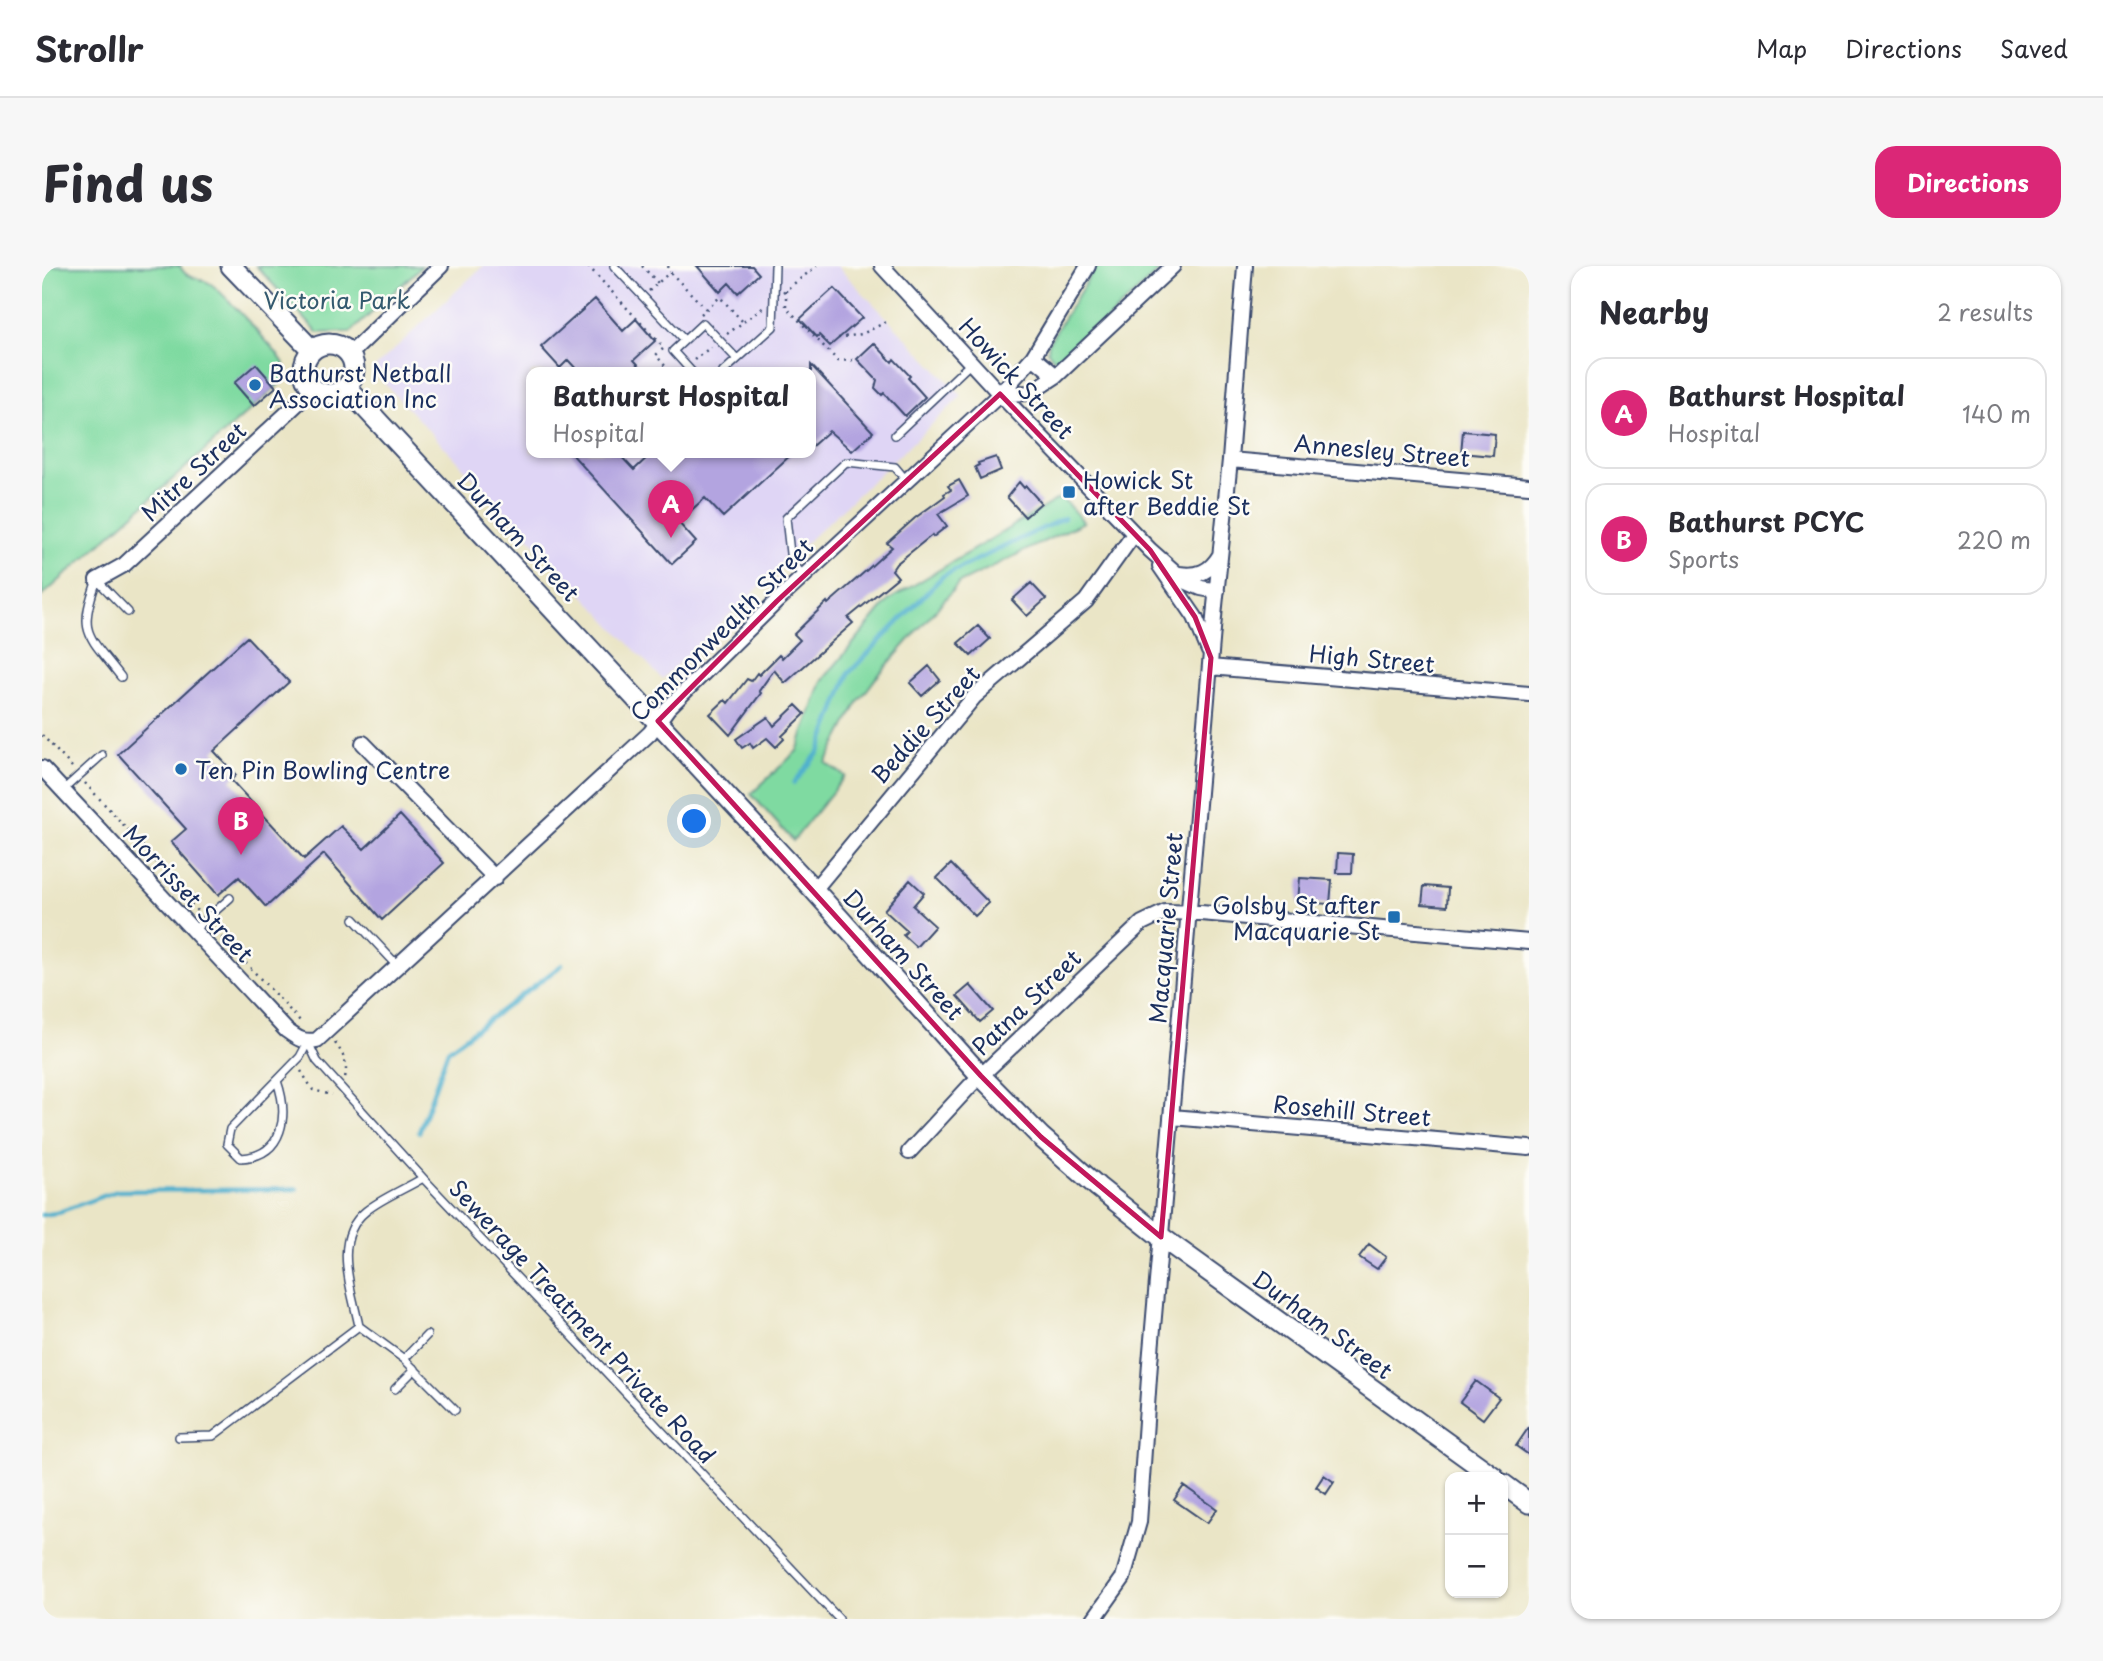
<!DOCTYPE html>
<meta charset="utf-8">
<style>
:root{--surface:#fff;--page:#f7f7f7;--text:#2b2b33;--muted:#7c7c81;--line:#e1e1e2;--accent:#db2777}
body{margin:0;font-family:"Playpen Sans",sans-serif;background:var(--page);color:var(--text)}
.controls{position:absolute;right:21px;bottom:21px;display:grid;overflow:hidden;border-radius:14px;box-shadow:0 2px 5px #0004}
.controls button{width:63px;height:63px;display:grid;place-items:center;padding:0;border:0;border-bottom:2px solid var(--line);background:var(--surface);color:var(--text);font:35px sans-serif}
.you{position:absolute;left:653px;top:556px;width:24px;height:24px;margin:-18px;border:5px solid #fff;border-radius:50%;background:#1a73e8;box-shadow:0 0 0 10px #1a73e833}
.badge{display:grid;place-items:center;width:46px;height:46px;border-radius:50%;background:var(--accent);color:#fff;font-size:23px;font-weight:700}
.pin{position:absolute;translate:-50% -58px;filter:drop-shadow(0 2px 4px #0008)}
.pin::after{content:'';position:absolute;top:37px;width:24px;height:21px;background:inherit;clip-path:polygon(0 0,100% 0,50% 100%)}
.popup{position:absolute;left:484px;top:101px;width:290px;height:91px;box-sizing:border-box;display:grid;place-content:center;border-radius:14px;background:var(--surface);filter:drop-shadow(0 2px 5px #0005);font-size:23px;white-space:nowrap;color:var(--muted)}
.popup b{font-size:26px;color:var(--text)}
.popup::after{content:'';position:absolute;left:50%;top:100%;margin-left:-14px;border:14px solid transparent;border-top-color:var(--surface)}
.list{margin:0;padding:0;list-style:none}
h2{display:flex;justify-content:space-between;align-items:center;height:91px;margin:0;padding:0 28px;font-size:30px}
h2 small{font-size:23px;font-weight:400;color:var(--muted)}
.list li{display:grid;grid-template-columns:46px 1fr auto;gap:21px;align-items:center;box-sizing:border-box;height:112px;margin:0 14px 14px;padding:0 14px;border:2px solid var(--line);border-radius:21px}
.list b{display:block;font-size:26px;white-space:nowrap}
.list p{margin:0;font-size:23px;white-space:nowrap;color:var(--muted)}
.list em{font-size:23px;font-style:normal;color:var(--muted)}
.map{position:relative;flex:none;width:1487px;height:1353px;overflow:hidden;border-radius:21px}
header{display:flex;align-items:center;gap:42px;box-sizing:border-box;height:98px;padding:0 35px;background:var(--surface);border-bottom:2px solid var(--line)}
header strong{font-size:33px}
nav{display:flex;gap:38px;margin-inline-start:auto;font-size:24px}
.intro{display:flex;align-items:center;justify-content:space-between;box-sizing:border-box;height:168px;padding:0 42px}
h1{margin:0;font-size:49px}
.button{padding:18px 32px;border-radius:21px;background:var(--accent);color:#fff;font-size:24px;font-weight:700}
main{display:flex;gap:42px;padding:0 42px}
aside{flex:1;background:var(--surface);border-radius:21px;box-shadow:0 2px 5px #0004}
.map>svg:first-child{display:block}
.built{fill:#dfd5f5;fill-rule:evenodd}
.green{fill:#7fdaa1;stroke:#4d8480;stroke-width:2}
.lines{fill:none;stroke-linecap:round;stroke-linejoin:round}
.stream{stroke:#50b0ce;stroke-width:4.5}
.building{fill:#b3a4e0}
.lane-casing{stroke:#3a4a6e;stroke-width:10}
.street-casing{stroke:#3a4a6e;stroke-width:18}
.secondary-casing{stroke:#3a4a6e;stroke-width:23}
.path{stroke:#3a4a6e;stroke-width:2.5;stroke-dasharray:2 5;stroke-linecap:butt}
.lane{stroke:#fff;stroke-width:7}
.street{stroke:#fff;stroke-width:14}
.secondary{stroke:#fff;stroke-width:19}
.marked{fill:none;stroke:#c2185b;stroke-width:5;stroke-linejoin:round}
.poi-dot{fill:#1f6fb2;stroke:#fdfcf7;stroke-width:2.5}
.labels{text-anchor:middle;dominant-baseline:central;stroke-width:5;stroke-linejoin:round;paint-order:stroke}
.park-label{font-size:23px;fill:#345a6f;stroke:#fdfcf7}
.poi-label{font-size:23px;fill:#1b2f5e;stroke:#fdfcf7;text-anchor:start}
.street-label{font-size:23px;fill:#1b2f5e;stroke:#fdfcf7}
</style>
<header>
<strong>Strollr</strong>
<nav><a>Map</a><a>Directions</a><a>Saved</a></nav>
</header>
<div class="intro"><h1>Find us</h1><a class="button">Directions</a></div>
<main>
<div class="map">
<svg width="1487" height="1353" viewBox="0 0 1487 1353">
<rect width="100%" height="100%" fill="#fdfcf7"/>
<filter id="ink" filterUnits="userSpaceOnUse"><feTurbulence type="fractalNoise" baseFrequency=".0143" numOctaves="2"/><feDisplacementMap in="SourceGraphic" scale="14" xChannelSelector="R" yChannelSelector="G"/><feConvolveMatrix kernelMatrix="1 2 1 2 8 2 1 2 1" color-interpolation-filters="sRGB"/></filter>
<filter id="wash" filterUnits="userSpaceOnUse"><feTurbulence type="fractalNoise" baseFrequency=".00686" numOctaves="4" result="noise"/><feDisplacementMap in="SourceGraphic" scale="28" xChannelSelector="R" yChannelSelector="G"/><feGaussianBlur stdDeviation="1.57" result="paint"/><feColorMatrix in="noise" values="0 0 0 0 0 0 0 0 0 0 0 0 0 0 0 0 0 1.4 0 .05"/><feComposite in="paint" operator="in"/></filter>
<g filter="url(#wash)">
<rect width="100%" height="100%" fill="#eae5c6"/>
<!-- built -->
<path class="built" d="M441,0h354l125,130 -300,283 -290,-309zM489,106h280v80h-280z"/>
<!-- green -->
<path class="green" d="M0,0h138c7,15 19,10 31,18 9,6 71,72 73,80 2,8 -1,14 -5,20l-237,212z
M214,0h166l-71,66 -33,1z
M1054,0h68l-100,94 -11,-2 -5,-7 1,-9z
M1019,231l23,25 -125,61 -83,95 -18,24 -32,61 19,13 -52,65 -42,-47 46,-43 25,-70 67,-81z"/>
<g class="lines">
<!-- stream -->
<path class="stream" d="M752,517l25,-31 30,-79 94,-97 121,-58
M377,866l29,-82 114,-85
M0,949l14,-2 61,-22 180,-2"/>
</g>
<g id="blocks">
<!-- building -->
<path class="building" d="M655,0h55l7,8 -21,19 -9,-10 -9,9z
M792,22l28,30 -32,28 -11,-11 -2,2 -17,-18z
M553,33l28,32 13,-12 19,22 -21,19 11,12h-66l-11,-12 -8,8 -19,-21z
M832,77l18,19 2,-3 16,17 -2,2 17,19 -20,19 -21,-23 -2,2 -7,-7 2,-8 -20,-21z
M214,98l20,23 -22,19 -20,-23z
M769,99l62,67 -21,19 -23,-20 -18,16z
M1421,165l32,3 -2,22 -32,-3z
M528,186h47l17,18 19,-18h141l-71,65 -18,-19 -27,24 18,20 -24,22z
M954,191l5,13 -21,9 -5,-12 4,-2 -1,-2z
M917,214l9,16 -30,18 9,12 -14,11 -1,-2 -36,29 -4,6 6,7 -50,41 5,5 -68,60 -11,-13 -15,21 2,2 -31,42 -20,-21 15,-14 3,3 19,-24 4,2 6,-8 2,2 20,-20 3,3 18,-18 -6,-6 33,-32 1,2 40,-35 24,-22 -5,-4 28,-25 30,-22 -1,-2 7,-4 -3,-4z
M977,216l5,6 2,-2 15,17 -16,14 -18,-20z
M989,317l15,16 -19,17 -15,-16z
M936,360l12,13 -19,17 -13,-13z
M205,371l42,45 -75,69 22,24 -5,5 73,79 37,-33 23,23 36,-34 44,48 -62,57 -58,-66 -58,53 -27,-30 -21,18 -47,-53 15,-13 -68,-75z
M887,400l11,14 -18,16 -12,-13z
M754,439l9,9 -23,22 2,3 -8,8 -9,-9 -14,10 -3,-5 -8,5 -6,-9 32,-22 6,9z
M1296,587l15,1 -1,19h-15z
M909,598l38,39 -14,13 -38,-38z
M1258,612l32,2 -2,24 -32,-2z
M868,614l14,13 -11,13 22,20 -19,21 -13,-12 4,-4 -23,-21z
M1382,620l24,2 -1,18 -25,-2z
M928,719l23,26 -13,11 -23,-26z
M1327,978l17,13 -9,12 -18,-12z
M1434,1115l23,17 -16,21 -23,-17z
M1487,1161v28l-13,-9z
M1282,1209l10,7 -8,12 -10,-7z
M1142,1220l33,23 -10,14 -33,-23z"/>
</g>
</g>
<g filter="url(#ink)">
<use href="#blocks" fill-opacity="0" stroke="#3a4a6e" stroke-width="2"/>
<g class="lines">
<defs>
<path id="lane" d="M572,0l70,74
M650,106l-19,-21 30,-28 34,36
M681,106l50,-45 2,-61
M853,169l76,-72
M762,310l-13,-14 -5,-44 60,-56 49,5 11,13
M79,411c-33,-43 -44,-43 -24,-97l31,32
M21,524l39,-35
M312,653l43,46
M152,664l36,-32
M266,776l9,19 106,117 416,441
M235,815c12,34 7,75 -36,77l-14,-14 3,-15 70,-72 8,-15
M381,912c-18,11 -41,20 -57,33 -35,28 -14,79 -7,115l45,33 51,51
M362,1093l23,-24
M353,1123l20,-20
M137,1171l34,-1 146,-110"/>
<path id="street" d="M840,0l118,128 150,156 35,31 16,7 16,3
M307,89l92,-89
M991,91l23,19
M958,128l30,-1 26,-17 117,-110
M1188,194l299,26
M1118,300l35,51 14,34
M1137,308c19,3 31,-2 41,-19
M55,314l27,-15 189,-176
M1168,401l319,27
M321,477l132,135
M0,502l244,262c11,8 17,13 31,10l333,-307 18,-25 109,-107 223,-207 33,-37 55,-91
M772,624l160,-193 112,-96 48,-67
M1130,851l357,31
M867,886l61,-66 172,-163 23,-11 36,1 328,29
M1052,1353l29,-41 16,-56 11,-159 65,-757 15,-146 15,-194"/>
<path id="secondary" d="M189,0l81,84
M262 103a25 25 0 1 1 50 0a25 25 0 1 1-50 0Z
M304,121l468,503 167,186 60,61 57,50 63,50 333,240
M1461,1218l26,19"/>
</defs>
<!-- lane casing -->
<use href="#lane" class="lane-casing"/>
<!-- street casing -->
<use href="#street" class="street-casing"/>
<!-- secondary casing -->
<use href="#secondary" class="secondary-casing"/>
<!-- path -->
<path class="path" d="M546,0l76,82
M600,0l16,17
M626,0l2,6 36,37
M744,24v17l52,54 16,-1
M607,25l21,-19
M741,26l34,-26
M659,48l19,-17 23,25
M685,68l37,-27
M796,72l24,-4 28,-14
M621,83l-7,6 14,17
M652,94l17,-13
M0,469l30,32
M43,517l68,74 7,12 38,43
M170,661l89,95
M293,777c9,12 13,20 10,35
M259,805l12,19 19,5"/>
<!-- lane -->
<use href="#lane" class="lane"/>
<!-- street -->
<use href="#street" class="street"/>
<!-- secondary -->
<use href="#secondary" class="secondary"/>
</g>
</g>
<!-- marked area -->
<path class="marked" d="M958,128l150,156 45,67 16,41 -50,579 -120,-100 -60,-61 -323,-355 119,-120z"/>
<!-- markers -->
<g class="poi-dot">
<circle cx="213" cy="119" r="7"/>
<rect x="1020" y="219" width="14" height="14" rx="3.5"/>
<circle cx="139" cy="503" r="7"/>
<rect x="1345" y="644" width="14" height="14" rx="3.5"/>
</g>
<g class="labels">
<!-- park labels -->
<g class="park-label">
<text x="295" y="33">Victoria Park</text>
</g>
<!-- poi labels -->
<g class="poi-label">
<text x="227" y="106">Bathurst Netball<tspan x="227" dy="26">Association Inc</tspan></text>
<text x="1041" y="213">Howick St<tspan x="1041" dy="26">after Beddie St</tspan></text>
<text x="153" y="503">Ten Pin Bowling Centre</text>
<text x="1338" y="638" text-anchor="end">Golsby St after<tspan x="1338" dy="26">Macquarie St</tspan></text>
</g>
<!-- street labels -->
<g class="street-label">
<text transform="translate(975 112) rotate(47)">Howick Street</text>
<text transform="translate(1340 184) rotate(5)">Annesley Street</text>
<text transform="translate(151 205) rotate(-43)">Mitre Street</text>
<text transform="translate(477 270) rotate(47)">Durham Street</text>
<text transform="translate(679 363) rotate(-45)">Commonwealth Street</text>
<text transform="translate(1330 392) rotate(5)">High Street</text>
<text transform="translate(883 458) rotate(-48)">Beddie Street</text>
<text transform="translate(147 627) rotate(47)">Morrisset Street</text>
<text transform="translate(1123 662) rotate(-85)">Macquarie Street</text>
<text transform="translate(862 688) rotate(48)">Durham Street</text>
<text transform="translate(984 736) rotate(-44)">Patna Street</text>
<text transform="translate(1310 844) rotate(5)">Rosehill Street</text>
<text transform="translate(541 1055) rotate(47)">Sewerage Treatment Private Road</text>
<text transform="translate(1281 1058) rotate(36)">Durham Street</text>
</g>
</g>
</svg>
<div class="controls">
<button>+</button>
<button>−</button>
</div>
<div class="you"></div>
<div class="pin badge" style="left:629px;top:272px">A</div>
<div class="popup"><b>Bathurst Hospital</b>Hospital</div>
<div class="pin badge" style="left:199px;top:589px">B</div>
</div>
<aside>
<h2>Nearby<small>2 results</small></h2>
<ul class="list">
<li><span class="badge">A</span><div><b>Bathurst Hospital</b><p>Hospital</p></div><em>140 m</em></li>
<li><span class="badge">B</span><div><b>Bathurst PCYC</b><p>Sports</p></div><em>220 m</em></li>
</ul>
</aside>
</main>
